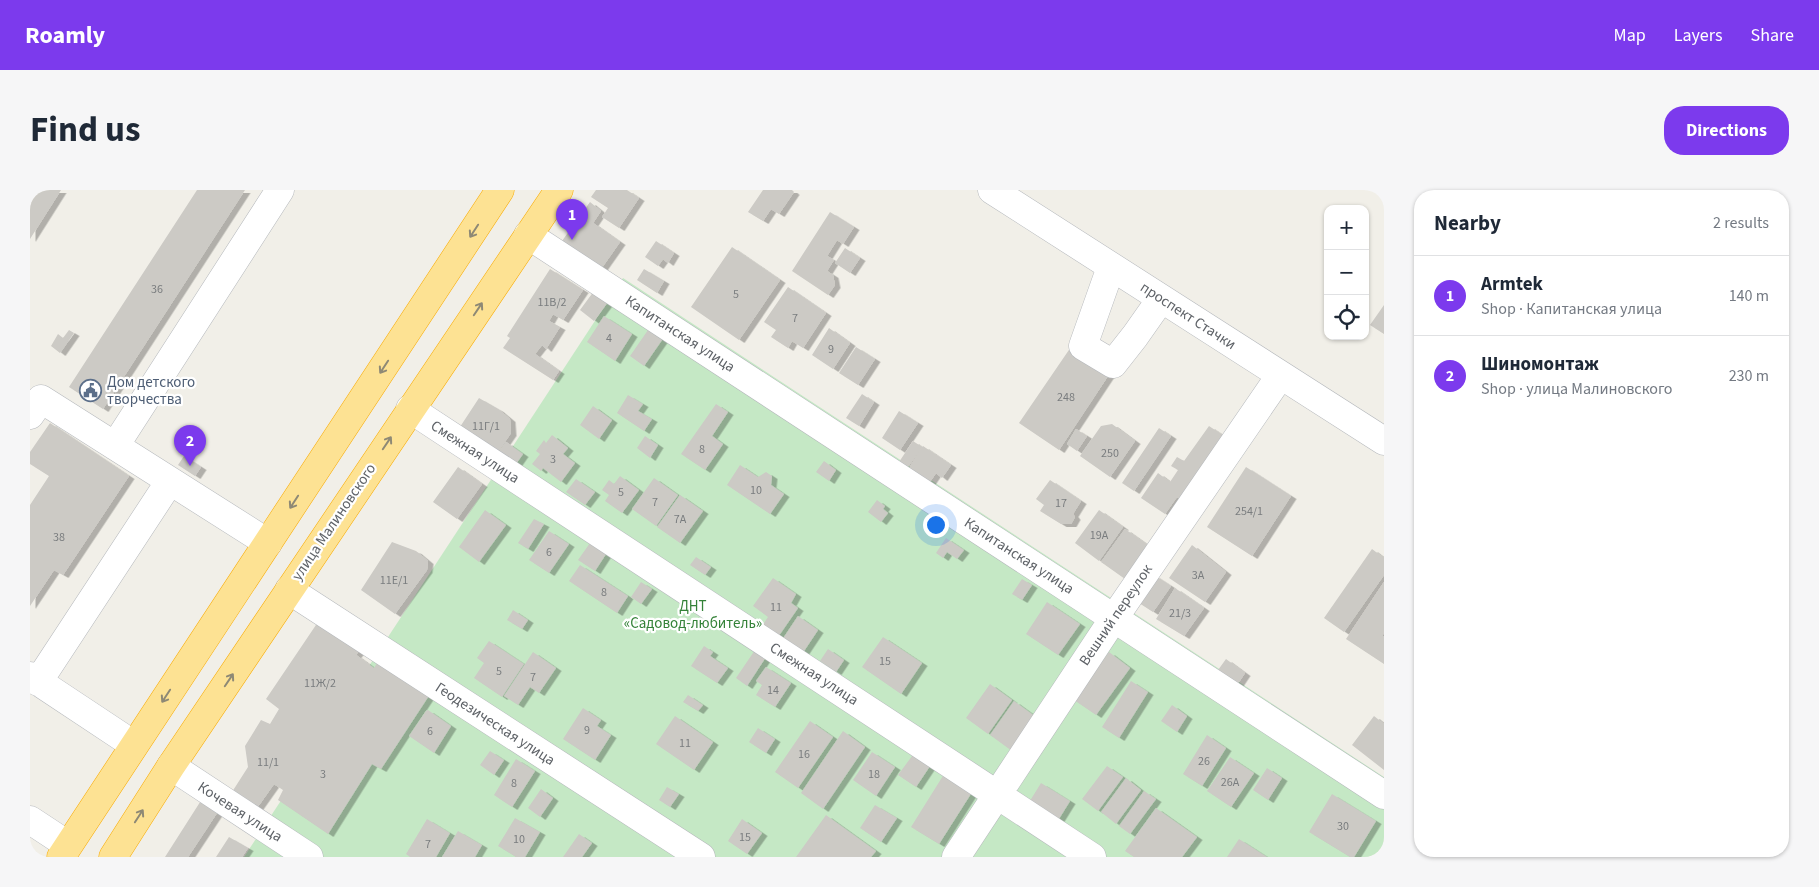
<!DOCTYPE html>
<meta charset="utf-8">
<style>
:root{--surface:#fff;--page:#f6f6f7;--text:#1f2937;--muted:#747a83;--line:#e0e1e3;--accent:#7c3aed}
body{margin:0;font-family:"Source Sans 3",sans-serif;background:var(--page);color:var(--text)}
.controls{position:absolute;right:15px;top:15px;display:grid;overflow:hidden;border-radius:10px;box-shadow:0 1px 4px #0004}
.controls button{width:45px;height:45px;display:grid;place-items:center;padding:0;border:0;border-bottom:1px solid var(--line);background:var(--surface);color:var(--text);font:25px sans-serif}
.you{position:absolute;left:905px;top:334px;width:18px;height:18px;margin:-12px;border:4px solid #fff;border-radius:50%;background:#1a73e8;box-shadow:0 0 0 8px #1a73e833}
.badge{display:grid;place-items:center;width:32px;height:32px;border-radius:50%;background:var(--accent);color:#fff;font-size:16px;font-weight:700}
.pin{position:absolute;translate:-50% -41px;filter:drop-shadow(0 1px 2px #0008)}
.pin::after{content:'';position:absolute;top:26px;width:18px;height:15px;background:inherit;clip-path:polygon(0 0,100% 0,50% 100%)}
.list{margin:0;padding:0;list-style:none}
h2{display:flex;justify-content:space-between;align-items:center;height:65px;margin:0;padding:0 20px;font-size:21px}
h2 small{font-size:16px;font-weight:400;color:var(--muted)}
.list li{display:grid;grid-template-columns:32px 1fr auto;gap:15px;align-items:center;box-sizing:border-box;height:80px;padding:0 20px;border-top:1px solid var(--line)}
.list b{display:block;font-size:19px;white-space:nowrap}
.list p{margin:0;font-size:16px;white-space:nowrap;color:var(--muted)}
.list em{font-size:16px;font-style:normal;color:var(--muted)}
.icon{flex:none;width:28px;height:28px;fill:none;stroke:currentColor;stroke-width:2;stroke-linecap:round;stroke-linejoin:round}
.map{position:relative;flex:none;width:1354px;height:667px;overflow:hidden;border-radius:20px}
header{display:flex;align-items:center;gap:30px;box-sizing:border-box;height:70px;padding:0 25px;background:var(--accent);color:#fff}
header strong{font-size:24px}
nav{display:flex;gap:28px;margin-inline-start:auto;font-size:18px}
.intro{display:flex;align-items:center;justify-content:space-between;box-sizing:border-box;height:120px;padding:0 30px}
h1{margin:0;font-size:35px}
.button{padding:12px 22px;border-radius:20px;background:var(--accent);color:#fff;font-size:18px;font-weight:700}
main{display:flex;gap:30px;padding:0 30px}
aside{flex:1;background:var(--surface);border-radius:20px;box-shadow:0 1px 4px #0004}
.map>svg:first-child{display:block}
.green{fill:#c5e8c5}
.building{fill:#cccac5;filter:url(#shadow)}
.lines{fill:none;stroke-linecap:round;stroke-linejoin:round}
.minor-casing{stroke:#b5b8bc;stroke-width:29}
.highway-casing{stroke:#f9ab00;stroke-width:29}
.minor{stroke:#fff;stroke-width:28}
.highway{stroke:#fde293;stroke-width:28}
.oneway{stroke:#8e8975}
.labels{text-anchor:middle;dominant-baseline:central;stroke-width:4.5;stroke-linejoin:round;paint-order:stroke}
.number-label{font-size:12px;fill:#7a7d7f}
.street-label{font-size:15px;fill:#5f6368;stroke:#fff}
.service-label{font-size:15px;fill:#4e5e75;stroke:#fff;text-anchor:start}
.park-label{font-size:15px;fill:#348238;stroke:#fff}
</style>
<header>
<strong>Roamly</strong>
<nav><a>Map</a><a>Layers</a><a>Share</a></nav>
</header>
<div class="intro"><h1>Find us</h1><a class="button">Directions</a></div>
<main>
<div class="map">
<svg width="1354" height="667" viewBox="0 0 1354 667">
<defs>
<filter id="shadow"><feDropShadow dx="5.5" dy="3" stdDeviation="0" flood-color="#0004"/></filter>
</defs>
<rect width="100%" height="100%" fill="#f1efe8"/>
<!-- green -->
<path class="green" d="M593,88l761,499v80h-1140z"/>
<!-- building -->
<path class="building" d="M0,0h31l-31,49z
M167,0h48l-142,219 -34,-22z
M566,0h31l12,8 -20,30 -17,-11 6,-9 -17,-11z
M733,0h29l2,2 -15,22 -8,-5 -8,12 -15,-9z
M560,12l11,9 -8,12 27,19 -19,27 -39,-28z
M800,22l24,15 -11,17 -6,-4 -10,16 7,4 -7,11 6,4 2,10 -7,10 -36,-24z
M626,51l18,12 -6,10 -5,-4 -5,7 -13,-9z
M702,57l48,33 -41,60 -48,-33z
M815,58l15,10 -10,15 -15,-10z
M520,79l33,21 -20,30 -10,-6 -4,7 11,6 -14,22 -4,-4 -7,9 24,17 -6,9 -50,-32 7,-10 -3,-2z
M614,79l20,12 -7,12 -20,-13z
M758,97l38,26 -23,35 -11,-7 -4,7 -17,-11 5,-7 -12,-8z
M564,101l14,11 -14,19 -14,-11z
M1354,115v29l-14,-9z
M574,126l28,18 -17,27 -28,-19z
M799,138l21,15 -17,26 -21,-14z
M39,140l5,3 -14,20 -9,-7 7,-12 5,4z
M618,140l14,10 -18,26 -14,-10z
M1043,154l39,26 -53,80 -40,-27z
M826,157l19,12 -17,26 -19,-12z
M832,204l12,8 -15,24 -13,-8z
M598,205l15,9 -5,7 14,8 -8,12 -27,-18z
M449,208l19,11 12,10 1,14 -18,26 -37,-26z
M686,214l12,8 -16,24 11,8 -18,26 -24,-16z
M563,216l19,14 -13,19 -19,-14z
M869,221l19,12 -18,27 -18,-12z
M20,233l79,53 -66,99 -9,-5 -24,36v-101l19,-29 -19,-12v-12z
M1082,234l23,17 -25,36 -30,-21 21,-30z
M1179,236l15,10 -42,64 -5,-3 -12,17 -24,-16 17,-25 12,9 8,-12 -7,-4 6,-9 7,4z
M1129,238l12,8 -37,55 -12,-8z
M1046,239l11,7 -10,15 -10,-7z
M522,245l16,13 -5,6 12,9 -14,19 -18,-14 -2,3 -9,-7 8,-10 -4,-3 8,-11 2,3z
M615,246l13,9 -8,13 -13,-10z
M883,251l9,6 -14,20 -9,-5z
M476,252l17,12 -12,17 -17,-12z
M893,256l28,19 -9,13 -6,-5 -6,9 -21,-14z
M154,266l17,11 -6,9 -17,-11z
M794,271l12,9 -7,11 -13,-9z
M710,275l18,12 8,-5 6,4 -1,9 13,9 -14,20 -43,-29z
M428,277l24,17 -25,35 -24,-17z
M1216,277l45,29 -39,60 -45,-29z
M590,286l19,14 -17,23 -17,-12 4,-6 -7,-5 7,-10 5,4z
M624,288l24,17 -22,31 -24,-17z
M546,289l19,13 -10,13 -19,-13z
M1020,290l31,21 -8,13 2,3 -4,7h-10l-21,-13 4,-6 -8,-6z
M650,305l23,16 -23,32 -23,-16z
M847,310l8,6 -2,3 5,4 -7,9 -13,-10z
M455,320l21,15 -27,37 -20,-15z
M1069,320l24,17 -24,34 -24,-18z
M504,329l10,5 -16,25 -10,-6z
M1095,339l24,17 -24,33 -24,-17z
M519,341l20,13 -20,29 -20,-13z
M916,348l18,12 -7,9 -10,-7 -4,6 -7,-5z
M362,352l24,9 12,10 -1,9 -32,44 -34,-24z
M560,353l16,11 -11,17 -17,-11z
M1162,355l34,27 -21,30 -36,-24z
M1342,359l12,9v17l-40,57 -20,-14z
M666,367l15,10 -6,8 -15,-10z
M550,375l48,31 -11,17 -48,-32z
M1124,385l17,11 -18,26 -17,-11z
M743,388l23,16 -5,9 7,5 -20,29 -16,-11 6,-9 -15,-11z
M992,389l10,6 -10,15 -10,-6z
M611,392l11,7 -11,15 -10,-7z
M1354,392v51l-2,3 2,1v27l-38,-25z
M1145,398l29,20 -20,28 -28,-17z
M1017,412l33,22 -22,31 -32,-21z
M483,420l15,10 -6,9 -15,-9z
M768,426l20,14 -16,24 -20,-14z
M290,429l41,29 -5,7 18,13 7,-11 51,34 -51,78 -9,-5 -44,70 -50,-34 5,-10 -9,-6 -17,24 -25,-16 16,-25 -3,-21 16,-26 9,4 9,-15 -13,-10z
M853,447l39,26 -21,31 -39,-27z
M459,451l35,23 -22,33 -28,-19 10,-15 -7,-5z
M674,456l9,6 -3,4 18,12 -11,15 -26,-17z
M798,459l16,11 -8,12 -16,-11z
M725,460l11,7 -19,29 -11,-8z
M503,462l23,16 -17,25 -9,-6 -12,18 -14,-9z
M1079,462l21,16 -34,47 -22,-15z
M1196,469l19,14 -12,18 -20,-14z
M736,477l25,16 -16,24 -19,-12 6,-10 -6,-4z
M1101,491l17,11 -29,46 -17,-11z
M960,494l22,16 -24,34 -22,-16z
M658,505l15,10 -5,6 -15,-9z
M984,511l22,16 -24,34 -22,-16z
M1142,515l15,11 -10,16 -16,-11z
M553,518l18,12 -4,6 14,9 -16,25 -32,-21z
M398,520l23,16 -17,27 -25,-17 17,-25z
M645,526l38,26 -19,28 -38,-26z
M1344,526l10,8v46l-32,-25z
M780,531l23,16 -35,51 -23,-16z
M728,538l17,11 -9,14 -17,-11z
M813,541l22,16 -42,62 -22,-16z
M1177,545l19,13 -24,38 -19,-12z
M460,561l14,9 -10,15 -14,-10z
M842,562l23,15 -19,29 -23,-16z
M885,562l17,11 -16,24 -18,-12z
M1200,567l24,16 -23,34 -24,-16z
M486,569l19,12 -23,36 -18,-12z
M1077,576l16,11 -25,34 -16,-12z
M1237,578l15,10 -14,22 -15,-10z
M916,581l28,18 -35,55 -28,-17z
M1096,588l15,12 -25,34 -15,-12z
M1011,593l29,18 -13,21 -29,-18z
M637,597l12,7 -9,13 -11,-7z
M511,599l12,9 -13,19 -12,-9z
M1114,601l12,8 -26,35 -11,-8z
M1302,604l44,27 -22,36h-4l-41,-25z
M172,609l17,11 -31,47h-23z
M845,615l22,13 -16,24 -21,-14z
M1126,618l41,29 -15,20h-48l-9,-6z
M796,625l50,36 -5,6h-75z
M485,628l25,14 -15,25h-9l-18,-11z
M397,629l23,14 -14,24h-26l-4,-3z
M712,629l20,14 -15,21 -19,-13z
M428,641l24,14 -7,12h-33z
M549,644l13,9 -10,14h-19z
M199,647l19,11 -6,9h-26z
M1209,649l28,18h-40z"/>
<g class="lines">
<defs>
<path id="minor" d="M962,0l392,251
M498,45l856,560
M1081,77l-28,79 30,18 22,-28 26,-37
M380,219l682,448
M0,225l11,-16 227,144
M85,256l165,-256
M259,400l412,267
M0,486l104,69
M8,492l132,-201
M141,576l138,91
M0,630l38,25
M926,667l158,-239 166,-242"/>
<path id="highway" d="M31,667l439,-667
M83,667l58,-91 388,-576"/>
</defs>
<!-- minor casing -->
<use href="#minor" class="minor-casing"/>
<!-- highway casing -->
<use href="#highway" class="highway-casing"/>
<!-- minor -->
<use href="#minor" class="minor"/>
<!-- highway -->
<use href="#highway" class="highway"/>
</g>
<!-- one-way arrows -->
<defs><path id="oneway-shaft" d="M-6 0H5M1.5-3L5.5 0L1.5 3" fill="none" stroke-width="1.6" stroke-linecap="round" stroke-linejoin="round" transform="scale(1.25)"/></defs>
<g class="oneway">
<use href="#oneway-shaft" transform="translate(444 41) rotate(123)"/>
<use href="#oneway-shaft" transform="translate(448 119) rotate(-56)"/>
<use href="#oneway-shaft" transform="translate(354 177) rotate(123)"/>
<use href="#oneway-shaft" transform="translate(357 253) rotate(-56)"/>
<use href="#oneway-shaft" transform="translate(264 312) rotate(123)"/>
<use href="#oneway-shaft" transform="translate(199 490) rotate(-56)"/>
<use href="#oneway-shaft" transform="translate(136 506) rotate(123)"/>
<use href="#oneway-shaft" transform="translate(109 626) rotate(-57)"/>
</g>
<!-- icons -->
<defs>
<symbol id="civic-ring" viewBox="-11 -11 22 22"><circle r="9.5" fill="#fff" stroke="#5c6f8a" stroke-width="1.5"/><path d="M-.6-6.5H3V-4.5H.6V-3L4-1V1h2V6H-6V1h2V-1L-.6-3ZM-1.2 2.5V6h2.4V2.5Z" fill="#5c6f8a"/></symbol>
</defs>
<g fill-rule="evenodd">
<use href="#civic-ring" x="48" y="188" width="25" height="25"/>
</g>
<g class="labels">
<!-- number labels -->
<g class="number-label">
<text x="127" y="99">36</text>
<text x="706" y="104">5</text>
<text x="522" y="112">11В/2</text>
<text x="765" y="128">7</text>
<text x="579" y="148">4</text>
<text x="801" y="159">9</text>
<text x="1036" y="207">248</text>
<text x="456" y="236">11Г/1</text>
<text x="672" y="259">8</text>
<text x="1080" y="263">250</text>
<text x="523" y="269">3</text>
<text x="726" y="300">10</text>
<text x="591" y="302">5</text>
<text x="625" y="312">7</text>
<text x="1031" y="313">17</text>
<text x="1219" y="321">254/1</text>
<text x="650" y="329">7А</text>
<text x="1069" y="345">19А</text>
<text x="29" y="347">38</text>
<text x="519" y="362">6</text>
<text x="1168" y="385">3А</text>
<text x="364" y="390">11Е/1</text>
<text x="574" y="402">8</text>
<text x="746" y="417">11</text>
<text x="1150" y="423">21/3</text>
<text x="855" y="471">15</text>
<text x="469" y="481">5</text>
<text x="503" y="487">7</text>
<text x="290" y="493">11Ж/2</text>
<text x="743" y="500">14</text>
<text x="557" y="540">9</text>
<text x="400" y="541">6</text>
<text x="655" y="553">11</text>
<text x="774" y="564">16</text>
<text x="1174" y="571">26</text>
<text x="238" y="572">11/1</text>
<text x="293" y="584">3</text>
<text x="844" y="584">18</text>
<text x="1200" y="592">26А</text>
<text x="484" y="593">8</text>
<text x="1313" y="636">30</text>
<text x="715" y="647">15</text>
<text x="489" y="649">10</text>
<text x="398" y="654">7</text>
</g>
<!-- street labels -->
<g class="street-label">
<text transform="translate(1158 126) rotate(33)">проспект Стачки</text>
<text transform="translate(650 144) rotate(33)">Капитанская улица</text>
<text transform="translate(445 262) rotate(33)">Смежная улица</text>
<text transform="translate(304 332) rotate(-56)">улица Малиновского</text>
<text transform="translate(989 366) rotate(33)">Капитанская улица</text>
<text transform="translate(1086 425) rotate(-56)">Вешний переулок</text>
<text transform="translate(784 484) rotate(33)">Смежная улица</text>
<text transform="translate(465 534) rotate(33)">Геодезическая улица</text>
<text transform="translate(210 622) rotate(33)">Кочевая улица</text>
</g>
<!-- service labels -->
<g class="service-label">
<text x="77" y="192">Дом детского<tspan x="77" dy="17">творчества</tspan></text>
</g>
<!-- park labels -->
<g class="park-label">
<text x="663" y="416">ДНТ<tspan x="663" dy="17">«Садовод-любитель»</tspan></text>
</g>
</g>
</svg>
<div class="controls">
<button>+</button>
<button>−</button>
<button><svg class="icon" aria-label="locate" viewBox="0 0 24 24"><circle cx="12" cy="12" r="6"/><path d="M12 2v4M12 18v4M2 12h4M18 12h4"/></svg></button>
</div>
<div class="you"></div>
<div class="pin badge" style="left:542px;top:50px">1</div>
<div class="pin badge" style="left:160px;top:276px">2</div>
</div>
<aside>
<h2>Nearby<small>2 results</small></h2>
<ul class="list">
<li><span class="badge">1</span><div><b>Armtek</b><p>Shop · Капитанская улица</p></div><em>140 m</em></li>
<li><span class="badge">2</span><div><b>Шиномонтаж</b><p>Shop · улица Малиновского</p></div><em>230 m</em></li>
</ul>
</aside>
</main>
